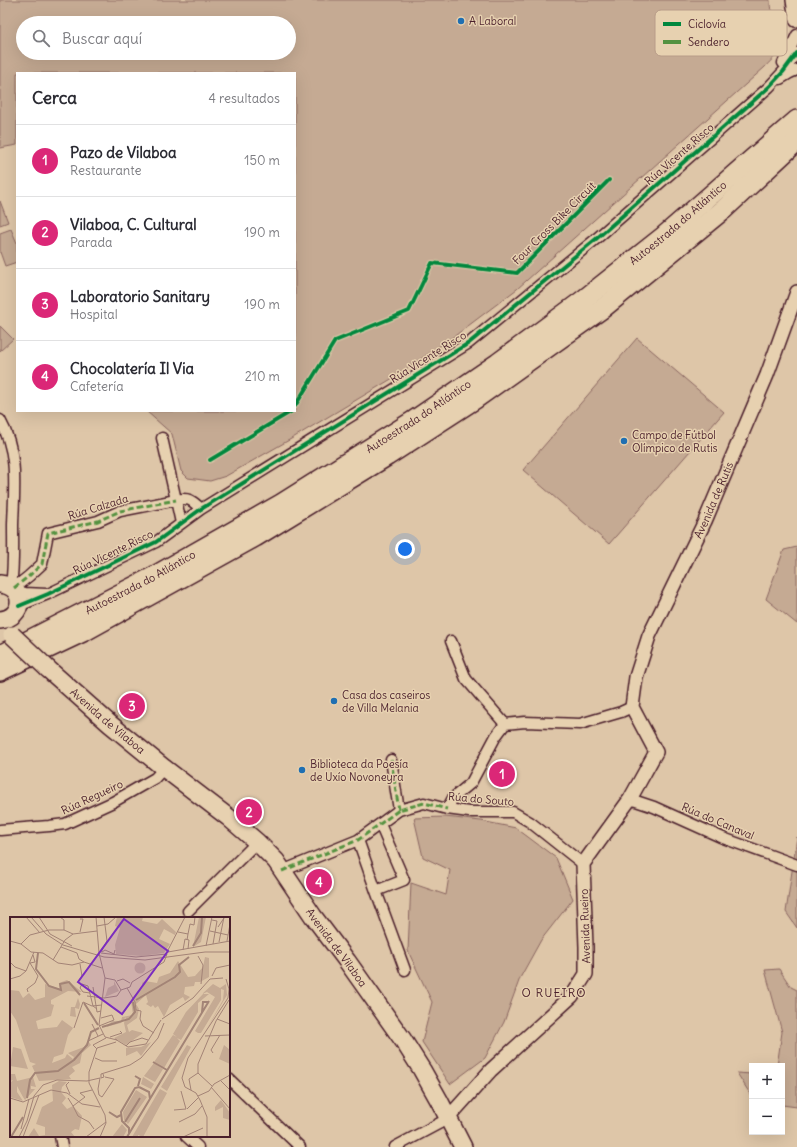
<!DOCTYPE html>
<html lang="es">
<meta charset="utf-8">
<style>
:root{--surface:#fff;--page:#f7f7f7;--text:#2b2b33;--muted:#7c7c81;--line:#e1e1e2;--accent:#db2777}
body{margin:0;font-family:Delius,sans-serif;background:var(--page);color:var(--text)}
.controls{position:absolute;right:12px;bottom:12px;display:grid;overflow:hidden;border-radius:0px;box-shadow:0 4px 16px #0002}
.controls button{width:36px;height:36px;display:grid;place-items:center;padding:0;border:0;border-bottom:1px solid var(--line);background:var(--surface);color:var(--text);font:20px sans-serif}
.you{position:absolute;left:405px;top:549px;width:14px;height:14px;margin:-10px;border:3px solid #fff;border-radius:50%;background:#1a73e8;box-shadow:0 0 0 6px #1a73e833}
.badge{display:grid;place-items:center;width:26px;height:26px;border-radius:50%;background:var(--accent);color:#fff;font-size:13px;font-weight:700}
.pin{position:absolute;translate:-50% -50%;border:2px solid #fff;box-shadow:0 1px 4px #0006}
.list{margin:0;padding:0;list-style:none}
h2{display:flex;justify-content:space-between;align-items:center;height:52px;margin:0;padding:0 16px;font-size:17px}
h2 small{font-size:13px;font-weight:400;color:var(--muted)}
.list li{display:grid;grid-template-columns:26px 1fr auto;gap:12px;align-items:center;box-sizing:border-box;height:72px;padding:0 16px;border-top:1px solid var(--line)}
.list b{display:block;font-size:15px;white-space:nowrap}
.list p{margin:0;font-size:13px;white-space:nowrap;color:var(--muted)}
.list em{font-size:13px;font-style:normal;color:var(--muted)}
.icon{flex:none;width:22px;height:22px;fill:none;stroke:currentColor;stroke-width:2;stroke-linecap:round;stroke-linejoin:round}
.map{position:relative;flex:none;width:797px;height:1147px;overflow:hidden}
.search{position:absolute;background:var(--surface);box-shadow:0 4px 16px #0002;left:16px;top:16px;width:280px;height:44px;display:flex;align-items:center;gap:10px;box-sizing:border-box;padding:0 14px;border-radius:22px;color:var(--muted);font-size:15px}
.panel{position:absolute;background:var(--surface);box-shadow:0 4px 16px #0002;left:16px;top:72px;width:280px;height:340px;border-radius:0px}
.map>svg:first-child{display:block}
.green{fill:#c5aa93;stroke:#88645f;fill-rule:evenodd}
.lines{fill:none;stroke-linecap:round;stroke-linejoin:round}
.minor-casing{stroke:#4a1f2b;stroke-width:13}
.tertiary-casing{stroke:#4a1f2b;stroke-width:16}
.trunk-casing{stroke:#4a1f2b;stroke-width:20}
.motorway-casing{stroke:#4a1f2b;stroke-width:22}
.minor{stroke:#e7d1b0;stroke-width:10}
.tertiary{stroke:#e7d1b0;stroke-width:13}
.trunk{stroke:#e7d1b0;stroke-width:17}
.motorway{stroke:#e7d1b0;stroke-width:19}
.trunk-bridge-casing{stroke:#4a1f2b;stroke-width:20;stroke-linecap:butt}
.trunk-bridge{stroke:#e7d1b0;stroke-width:17}
.quiet{stroke:#549240;stroke-width:3;stroke-dasharray:6 3;stroke-linecap:butt}
.cycleway-casing{stroke:#e7d1b0;stroke-width:6}
.cycleway{stroke:#00873e;stroke-width:4}
.poi-dot{fill:#1f6fb2;stroke:#e7d1b0;stroke-width:1.5}
.labels{text-anchor:middle;dominant-baseline:central;stroke-width:3;stroke-linejoin:round;paint-order:stroke}
.poi-label{font-size:11px;fill:#4a1f2b;stroke:#e7d1b0;text-anchor:start}
.street-label{font-size:11px;fill:#4a1f2b;stroke:#e7d1b0}
.neighbourhood-label{font-size:12px;letter-spacing:1px;fill:#4a1f2b;stroke:#e7d1b0}
.inset-river{fill:none;stroke:#a38476;stroke-width:2}
.inset-road{fill:none;stroke:#a38376;stroke-width:1}
.view{fill:#7b2cbf;fill-opacity:0.15;stroke:#7b2cbf;stroke-width:2}
.inset-edge{fill:none;stroke:#4a1f2b;stroke-width:2}
.key{fill:#e7d1b0;stroke:#b89c88;stroke-width:1}
.key-label{font-size:11px;fill:#4a1f2b}
</style>
<div class="map">
<svg width="797" height="1147" viewBox="0 0 797 1147">
<rect width="100%" height="100%" fill="#dec6a8"/>
<filter id="ink" filterUnits="userSpaceOnUse"><feTurbulence type="fractalNoise" baseFrequency=".025" numOctaves="2"/><feDisplacementMap in="SourceGraphic" scale="8" xChannelSelector="R" yChannelSelector="G"/><feConvolveMatrix kernelMatrix="1 2 1 2 8 2 1 2 1" color-interpolation-filters="sRGB"/></filter>
<g filter="url(#ink)">
<!-- green -->
<path class="green" d="M0,0h770c-1,17 14,35 7,52 -2,6 -8,10 -12,15l-248,222 -61,46 -63,43 -102,61 -65,37 -16,5 -22,-3 -7,-7 -9,-37 -26,-23h149v-338h-278v72l-17,3zM23,23h266v30h-266z
M0,201l8,21 -8,3z
M11,229l6,14v19l-12,4 -5,-14v-19z
M0,326l13,13 -13,12z
M637,338l87,74 -115,132 -86,-74z
M797,547v77l-31,-25 18,-49z
M445,817l36,4 35,7 40,30 17,41 -32,41 -21,38 -16,44 -19,36 -35,26 -28,-42 10,-40 -24,-51 3,-68 35,12 4,-25 -27,-13 -9,-39z
M797,837v91l-11,-16z
M779,969l12,18 6,3v117l-15,-2v-39h-5l5,-34 -17,-62z
M737,1073l15,1v23z"/>
<g class="lines">
<defs>
<path id="minor" d="M783,63l14,-28
M780,79l10,-6 7,-3
M0,420c19,34 14,68 13,105 0,21 1,41 -2,61
M181,523l-5,-23c12,-3 16,0 25,9
M14,588l15,-12 13,-12 6,-31 50,-12 22,-10 56,-11 -14,-62
M16,591l9,2 21,1
M19,606l29,-12 108,-52 45,-33 268,-166 127,-104 173,-152 14,-15 14,-19
M451,641l15,38 39,45
M391,760l8,50
M630,799l24,8 69,31 74,27
M447,809l6,-11 18,-15 25,-47 9,-12 20,-2 55,2 41,-12 11,-5
M0,830l49,-4 16,-2 48,-22 42,-24 9,-10
M358,840l18,51 28,-11 -24,-56
M282,871l76,-31 41,-30 25,-7 23,6 22,3h44l17,10 53,42
M376,891l29,79
M188,911l69,-69
M229,1079l71,68
M60,1136l2,11
M186,1136l12,11
M395,1147l45,-24 8,-5"/>
<g id="tertiary">
<path d="M793,0l3,20"/>
<path id="s1" d="M448,1118l43,-48 81,-74 14,-22v-27l-3,-83 47,-65 26,-47 -24,-45 4,-30 13,-41 56,-115 62,-146 30,-83"/>
</g>
<g id="trunk">
<path d="M0,584c26,2 25,34 0,36"/>
<path id="s2" d="M48,669l62,55 54,44 64,49 29,25 19,19 37,55 34,45 56,79 19,30 18,32 23,45"/>
</g>
<g id="motorway">
<path id="s3" d="M0,655l151,-77 130,-74 132,-83 85,-58 84,-62 82,-65 133,-116"/>
<path d="M0,671l87,-41 168,-93 132,-81 88,-57 128,-91 121,-99 73,-68"/>
</g>
</defs>
<!-- minor casing -->
<use href="#minor" class="minor-casing"/>
<!-- tertiary casing -->
<use href="#tertiary" class="tertiary-casing"/>
<!-- trunk casing -->
<use href="#trunk" class="trunk-casing"/>
<!-- motorway casing -->
<use href="#motorway" class="motorway-casing"/>
<!-- minor -->
<use href="#minor" class="minor"/>
<!-- tertiary -->
<use href="#tertiary" class="tertiary"/>
<!-- trunk -->
<use href="#trunk" class="trunk"/>
<!-- motorway -->
<use href="#motorway" class="motorway"/>
<defs>
<path id="trunk-bridge" d="M12,635l36,34"/>
</defs>
<!-- trunk-bridge casing -->
<use href="#trunk-bridge" class="trunk-bridge-casing"/>
<!-- trunk-bridge -->
<use href="#trunk-bridge" class="trunk-bridge"/>
<!-- quiet -->
<path class="quiet" d="M14,588l15,-12 13,-12 6,-31 50,-12 22,-10 56,-11
M391,760l8,50
M282,871l76,-31 41,-30 25,-7 23,6"/>
<defs>
<path id="cycleway" d="M295,406l40,-65 74,-30 23,-48 85,10 92,-93
M210,460l82,-49
M19,606l29,-12 108,-52 45,-33 268,-166 127,-104 173,-152 14,-15 14,-19"/>
</defs>
<!-- cycleway casing -->
<use href="#cycleway" class="cycleway-casing"/>
<!-- cycleway -->
<use href="#cycleway" class="cycleway"/>
</g>
</g>
<!-- markers -->
<g class="poi-dot">
<circle cx="461" cy="21" r="4"/>
<circle cx="624" cy="441" r="4"/>
<circle cx="334" cy="701" r="4"/>
<circle cx="302" cy="770" r="4"/>
</g>
<g class="labels">
<!-- poi labels -->
<g class="poi-label">
<text x="469" y="21">A Laboral</text>
<text x="632" y="435">Campo de Fútbol<tspan x="632" dy="13">Olímpico de Rutis</tspan></text>
<text x="342" y="695">Casa dos caseiros<tspan x="342" dy="13">de Villa Melania</tspan></text>
<text x="310" y="764">Biblioteca da Poesía<tspan x="310" dy="13">de Uxío Novoneyra</tspan></text>
</g>
<!-- street labels -->
<g class="street-label">
<text transform="translate(679 154) rotate(-41)">Rúa Vicente Risco</text>
<text transform="translate(554 223) rotate(-45)">Four Cross Bike Circuit</text>
<text stroke="none"><textPath href="#s3" startOffset="806">Autoestrada do Atlántico</textPath></text>
<text transform="translate(428 357) rotate(-32)">Rúa Vicente Risco</text>
<text stroke="none"><textPath href="#s3" startOffset="482">Autoestrada do Atlántico</textPath></text>
<text stroke="none"><textPath href="#s1" startOffset="719">Avenida de Rutis</textPath></text>
<text transform="translate(98 507) rotate(-17)">Rúa Calzada</text>
<text transform="translate(113 552) rotate(-26)">Rúa Vicente Risco</text>
<text stroke="none"><textPath href="#s3" startOffset="158">Autoestrada do Atlántico</textPath></text>
<text stroke="none"><textPath href="#s2" startOffset="79">Avenida de Vilaboa</textPath></text>
<text transform="translate(92 797) rotate(-25)">Rúa Regueiro</text>
<text transform="translate(481 799) rotate(5)">Rúa do Souto</text>
<text transform="translate(718 821) rotate(23)">Rúa do Canaval</text>
<text transform="translate(585 926) rotate(-92)">Avenida Rueiro</text>
<text stroke="none"><textPath href="#s2" startOffset="404">Avenida de Vilaboa</textPath></text>
</g>
<!-- neighbourhood labels -->
<g class="neighbourhood-label">
<text x="554" y="992">O RUEIRO</text>
</g>
</g>
<!-- overview -->
<g transform="translate(10 917)">
<rect width="220" height="220" fill="#dec6a8"/>
<path d="M107,0h26l-1,4 15,3 5,-5 14,13 -1,3 -11,-6 -5,10 11,5 -6,9 -23,3 -25,-2 -1,-9 5,-17 -5,-2zM189,0h7l-5,25 -8,5zM195,40l4,1v19l-9,5h-5l-1,4 -9,1 -1,7 6,3 -5,4 -2,-4 -13,8 -6,12 -6,-11 -3,2 -2,-3 -2,2 -5,-3 2,-2 -2,-7 -10,9 3,5 -2,9 -10,7 2,7 3,-2 11,3 -17,12 -12,-7 12,-6 -2,-9 2,-6 -5,6 -15,4 6,-6h9l1,-4 11,-2 -2,-14 12,-14 -1,-4 3,-2 12,2 2,-6 11,-4 8,-12 10,16 7,-1 8,-9zM124.5 51a5.5 5.5 0 1 1 11 0a5.5 5.5 0 1 1-11 0ZM57,63l15,12 -14,-1 -17,9v4l3,1 -3,11 -15,5 2,8 19,-2 5,-7 11,8 -5,7 -5,19 -9,3 -2,6 13,-5 2,-4 6,5 1,-2 -6,-4 16,-6 4,-6 3,4 -9,8 -2,10 -8,4 3,4 -6,5 2,3 -32,2 -7,-15 4,-2 -6,-2 -14,-42 -6,-9v-21l9,1 4,7 6,-5 6,7 10,-3v-13l15,5 -1,-6zM104,64l5,10 -14,6 3,-9 6,-3zM203,67l7,4 6,-4 1,11 -22,37 18,-32 1,-10 -3,-1v11l-20,33h-3l-3,-2 20,-34 -8,-5 -5,2zM193,77h6l-11,9v9l-17,28 -4,-2 3,3 -16,27 -10,-6 19,-27 4,2 -4,-3 13,-22zM68,81l2,6 -1,5 -4,-1 1,9 -6,-1 1,-9h4zM141,125l-10,14 -4,-5 -11,5v-8l15,-1zM177,128l4,2 -24,44 -6,-4zM214,128l6,5v14l-11,-5zM3,130l8,2 7,20 -18,-3zM144,146l9,6 -8,13 -11,-6zM0,157h5l2,7 16,-4 3,10 -5,-1v3h4l-10,11 -2,-3 4,-3 -4,3 -6,-11v6l6,9 -13,-4v-14l3,-3 -3,1zM133,160l11,7 -3,5 -10,-5zM49,164l8,1 -5,5 -1,5 5,6 -4,5 5,6 6,-3 9,10 -3,14 -4,-1 -4,3 4,5h-47l6,-9 5,8 6,-1v-8l-9,-3 6,-17 11,-6 -1,-16zM150,172l7,4 -24,44 -5,-2v2h-6zM126,173l11,7 -19,27 -4,-4 -1,-8zM211,183l9,13v7l-7,-2v-11l-8,4v-4zM112,207l5,6 -4,7h-11z" fill="#c5aa93"/>
<path class="inset-river" d="M183,29l8,-13 1,-16M28,36l-2,16 13,17 12,4 -1,-6 9,-2 11,13M126,83l39,-23 5,-5 -1,-7 10,-8M74,86l14,22M192,95l1,-10h5M92,110l27,-8 6,-7 -2,-10M143,145l14,8M125,159l5,3 -2,7M129,170l10,5 1,7M17,181l3,-18 5,-7 23,-2 16,-11 13,-15 4,-13 8,-4M99,195l8,5 4,-2M115,205l15,-24M119,216v-5l-7,-7 -1,-9 14,-24 4,-1M1,220l12,-20M117,220l82,-136"/>
<path class="inset-road" d="M16,0l14,16M21,0l15,17 17,11 41,12 41,3 60,-8h25M29,0l11,17 22,12M50,0l4,3v10M86,0l3,36 6,25 -6,47 6,12 12,3M202,3l5,1 -4,23M87,9l11,-2 8,-7M208,10l6,-9 -3,-1M200,14l18,4M70,15l3,-13h-3M168,15l10,2 -1,6M178,17l2,-10 4,1 1,-8M0,24l11,3 10,8 12,1 15,10 14,2 12,-3 18,6M217,24l3,-17M209,25l5,-25M11,27l9,-9 19,-5h15l9,4 24,-3M196,29l6,-29M51,30l16,6 2,6 5,3M173,33l2,-11 4,1 -1,9M91,35l6,-11 -3,-24M92,35l3,-2 9,4 1,-4M157,35l18,-35M158,35l62,-11M91,36l35,4 31,-3M188,39l5,9 -2,19M43,43l12,-20 8,-6M0,45l5,5 11,4M20,46l5,-1 -2,-7M70,47l2,12M202,59l4,-8 14,-3M95,61l10,2 6,10M0,62l10,-3 6,-5 8,-19M107,64l6,-2 7,4M83,70l4,25 4,-1M117,71l8,14 1,8 5,1 -1,8 3,7 11,7M18,75l-1,-3 8,-6 3,-7 -8,-13M80,76l-7,-1 -3,-4 2,-4 6,2 5,20 4,3M77,79l17,2 13,-2 4,-6 9,-3 2,-5 32,-20 3,-8M73,85l9,4 10,-1M152,102l31,-21 17,-19 13,-1M207,102l13,5M82,107l6,12M89,109l15,-6 -2,-5 -11,3M64,111l9,-26M195,119l25,-1M100,120l12,-4 -2,-2M105,122l13,8 18,-3 15,-24M78,124l15,-7M116,129l4,-4 12,-4 6,2M87,132l-4,-4 13,-7M203,136l-2,-3 9,-15M85,141l7,3h15M188,156l14,13M93,157l1,3 -3,1v-4l29,-9 11,-7 17,-20 6,-15M90,161l-2,11 1,6 3,2 12,-18 -9,-2M211,164l9,9M59,165l-3,3 4,9M201,170l19,22M181,173l-2,-11 9,-6v-9l18,-43 13,-21M171,174l5,18M70,176l12,-3M188,179l11,-5 5,-7 16,-9M0,181l13,4 28,-12 16,3 15,11 18,3M58,181l5,8 12,-9 -5,-4M63,189l5,10 11,6 5,7M177,192l11,-11M164,193l12,-1M169,205l16,-8 7,-8M11,212l8,-30M9,220l8,-16 7,-25 9,-11 14,-5 30,1 13,-3M13,220l16,-42M76,220l20,-15M90,220l6,-14 -1,-8 -16,-32v-11l8,-24 19,-6M173,220l20,-9M197,220v-20l-7,-17 -4,-7 -11,-6 -3,-9 6,-20 40,-60 1,-9 -3,-10"/>
<path class="view" d="M114,2l44,32 -46,63 -44,-32z"/>
<rect width="220" height="220" class="inset-edge"/>
</g>
<!-- legend -->
<rect x="655" y="10" width="132" height="46" rx="6" class="key"/>
<rect x="663" y="22" width="18" height="4" fill="#00873e"/>
<rect x="663" y="40" width="18" height="4" fill="#549240"/>
<g class="key-label">
<text x="688" y="28">Ciclovía</text>
<text x="688" y="46">Sendero</text>
</g>
</svg>
<div class="controls">
<button>+</button>
<button>−</button>
</div>
<div class="you"></div>
<div class="pin badge" style="left:502px;top:774px">1</div>
<div class="pin badge" style="left:249px;top:812px">2</div>
<div class="pin badge" style="left:132px;top:706px">3</div>
<div class="pin badge" style="left:319px;top:882px">4</div>
<div class="search"><svg class="icon" aria-label="search" viewBox="0 0 24 24"><circle cx="10" cy="10" r="6"/><path d="M15 15l6 6"/></svg>Buscar aquí</div>
<section class="panel">
<h2>Cerca<small>4 resultados</small></h2>
<ul class="list">
<li><span class="badge">1</span><div><b>Pazo de Vilaboa</b><p>Restaurante</p></div><em>150 m</em></li>
<li><span class="badge">2</span><div><b>Vilaboa, C. Cultural</b><p>Parada</p></div><em>190 m</em></li>
<li><span class="badge">3</span><div><b>Laboratorio Sanitary</b><p>Hospital</p></div><em>190 m</em></li>
<li><span class="badge">4</span><div><b>Chocolatería Il Via</b><p>Cafetería</p></div><em>210 m</em></li>
</ul>
</section>
</div>
